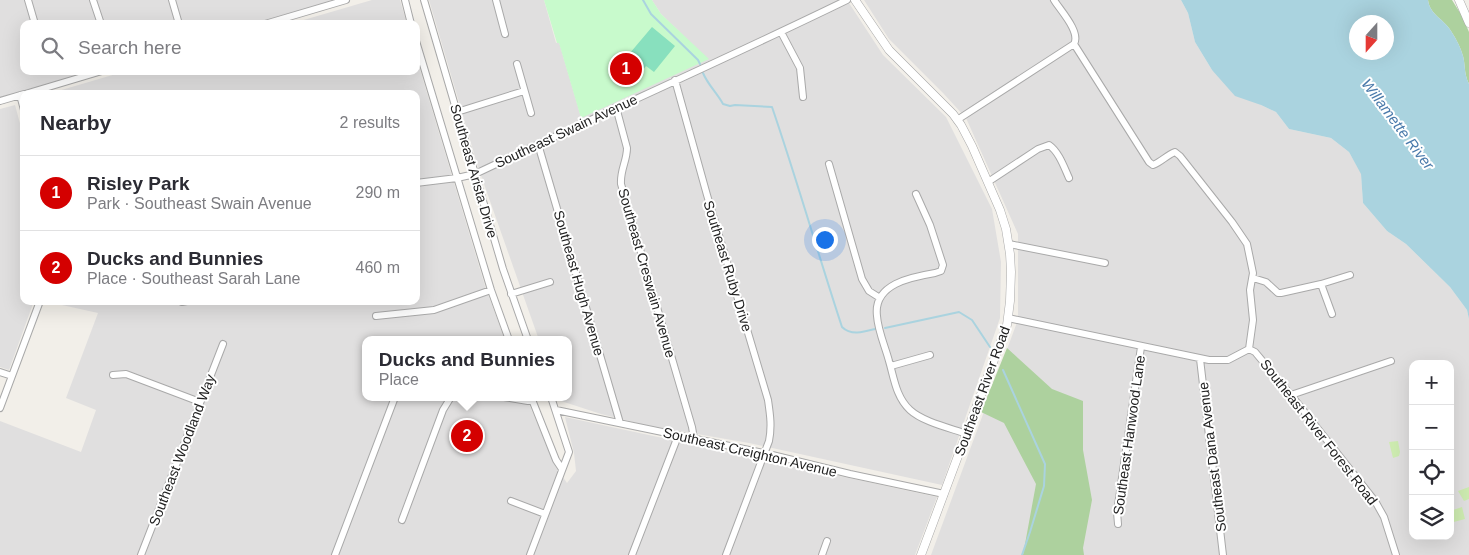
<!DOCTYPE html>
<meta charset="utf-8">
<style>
:root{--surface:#fff;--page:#f2f2f3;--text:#2b2b33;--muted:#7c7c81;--line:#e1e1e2;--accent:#d40000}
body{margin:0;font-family:Arial,sans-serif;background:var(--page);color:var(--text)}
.controls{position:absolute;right:15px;bottom:15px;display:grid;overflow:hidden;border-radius:10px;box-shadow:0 5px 20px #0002}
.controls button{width:45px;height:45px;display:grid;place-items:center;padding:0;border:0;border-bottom:1px solid var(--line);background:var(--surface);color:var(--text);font:25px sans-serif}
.compass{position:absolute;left:1349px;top:15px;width:45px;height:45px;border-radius:50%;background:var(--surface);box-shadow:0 5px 20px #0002;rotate:201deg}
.you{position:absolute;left:824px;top:239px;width:18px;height:18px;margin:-12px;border:4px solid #fff;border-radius:50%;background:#1a73e8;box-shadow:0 0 0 8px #1a73e833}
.badge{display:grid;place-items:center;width:32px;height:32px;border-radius:50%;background:var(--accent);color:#fff;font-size:16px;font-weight:700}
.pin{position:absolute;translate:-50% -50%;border:2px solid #fff;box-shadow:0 1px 5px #0006}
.popup{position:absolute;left:362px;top:336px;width:210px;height:65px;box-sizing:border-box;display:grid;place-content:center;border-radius:10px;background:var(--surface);filter:drop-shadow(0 1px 4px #0005);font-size:16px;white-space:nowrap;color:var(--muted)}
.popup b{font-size:19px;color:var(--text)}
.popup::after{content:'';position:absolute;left:50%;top:100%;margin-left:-10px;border:10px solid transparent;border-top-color:var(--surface)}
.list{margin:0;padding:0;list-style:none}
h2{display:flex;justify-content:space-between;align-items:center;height:65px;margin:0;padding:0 20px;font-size:21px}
h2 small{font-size:16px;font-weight:400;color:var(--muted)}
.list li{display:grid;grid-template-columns:32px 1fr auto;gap:15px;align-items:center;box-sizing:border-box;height:75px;padding:0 20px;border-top:1px solid var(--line)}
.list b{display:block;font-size:19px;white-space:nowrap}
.list p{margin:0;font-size:16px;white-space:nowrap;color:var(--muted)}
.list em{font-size:16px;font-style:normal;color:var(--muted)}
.icon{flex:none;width:28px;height:28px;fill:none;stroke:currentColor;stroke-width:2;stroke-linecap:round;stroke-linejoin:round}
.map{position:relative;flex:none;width:1469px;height:555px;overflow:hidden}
.search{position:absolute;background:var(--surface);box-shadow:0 5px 20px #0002;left:20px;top:20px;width:400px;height:55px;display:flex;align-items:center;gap:12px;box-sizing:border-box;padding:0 18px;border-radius:10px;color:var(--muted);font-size:19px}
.panel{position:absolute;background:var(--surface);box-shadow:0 5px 20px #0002;left:20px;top:90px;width:400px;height:215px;border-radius:10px}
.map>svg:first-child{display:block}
.residential{fill:#e0dfdf;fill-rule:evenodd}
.grass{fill:#cdebb0}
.forest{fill:#add19e}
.park{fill:#c8facc}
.pitch{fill:#88e0be}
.water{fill:#aad3df;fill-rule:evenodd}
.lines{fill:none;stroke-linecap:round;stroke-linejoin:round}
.stream{stroke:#aad3df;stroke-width:2}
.minor-casing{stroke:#a9a9a9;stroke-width:8}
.tertiary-casing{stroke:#a9a9a9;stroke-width:9}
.minor{stroke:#fff;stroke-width:6}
.tertiary{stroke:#fff;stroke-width:8}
.labels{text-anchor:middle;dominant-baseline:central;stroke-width:4;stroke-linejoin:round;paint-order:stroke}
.street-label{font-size:14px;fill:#222;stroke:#fff}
.water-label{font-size:15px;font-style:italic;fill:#4a7aab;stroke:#fff}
</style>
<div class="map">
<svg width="1469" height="555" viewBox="0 0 1469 555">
<rect width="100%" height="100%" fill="#f2efe9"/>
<!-- residential -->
<path class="residential" d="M0,0h334l-81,24h-229v47h66l-90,27z
M372,0h28l7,24h-117z
M429,0h115l12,43 3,-1 22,75 127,-58 -47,-45 -9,-14h195l36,55 63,62 46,92 9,53 -1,56 -58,167 -193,-42 -104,-18 -44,-11 -40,-13 -2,-4h9v-57h-29l-61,-173z
M864,0h317l7,13 7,29 17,28 49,35 15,7 13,17 42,9 18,14 12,21 2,30 24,28 19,13 44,43 17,23 2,9v236h-538l85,-230 2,-10v-81l-52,-116 -23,-25 -54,-54zM1413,364h37v172h-37z
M416,56l69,230 20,54h-139v57h160l30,70 11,16 9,-12 -2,-18 -9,-36 372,80 -22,58h-915v-134l81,31 15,-42 -30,-12 32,-85 -54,-12h372v-207h-368l78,-23h290z
M15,105l9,33v163h10l-25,69 -9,-3v-258z"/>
<!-- grass -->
<path class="grass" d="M1398,441l2,11 -1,4 -6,2 -4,-16z
M1469,487v12l-5,2 -6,-10z
M1462,507l3,12 -15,4v-12z"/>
<!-- forest -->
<path class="forest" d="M1428,0h24l10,16 7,16v52c-6,-12 -3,-21 -7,-31 -2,-7 -7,-16 -11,-22 -7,-12 -21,-16 -23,-31z
M1007,348l45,41 31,12v49l9,50 -9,48 1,7h-61l13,-71 -32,-61 -23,-11z"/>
<!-- park -->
<path class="park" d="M544,0h108l9,14 48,45 -128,59 -22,-75h-2z"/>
<!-- pitch -->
<path class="pitch" d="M652,27l23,19 -21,26 -8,-6 -13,17 -9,-8 14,-16 -8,-6z"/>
<!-- water -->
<path class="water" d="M1181,0h247c2,15 16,19 23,31 4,6 9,15 11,22 4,10 1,19 7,31v235l-2,-9 -17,-23 -44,-43 -19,-13 -24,-28 -2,-29 -12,-22 -18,-14 -42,-9 -13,-17 -15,-7 -26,-9 -23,-26 -17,-28 -7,-29zM1356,22h30v30h-30z"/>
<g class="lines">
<!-- stream -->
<path class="stream" d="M643,0l8,14 47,46 2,4
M703,73c5,12 14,20 20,31l7,2 5,-1 37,2c25,73 46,147 70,220 9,9 22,5 33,2
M885,328l74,-16 13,8 18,27
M1003,370l42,94 -1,22 -14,46 -8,23"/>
<defs>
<path id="minor" d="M28,0l7,24
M93,0l8,24
M172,0l7,24
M405,0l6,24
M424,0l79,269 25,71
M496,0l9,34
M265,24l81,-24
M781,32l19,36 3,29
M416,41l75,249 18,50
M1074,44l75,118 4,3c8,-3 14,-10 22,-13l5,4 52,66 15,22 6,29 -3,17 3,30 -4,29
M517,64l14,49
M675,80l32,115 61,205c2,14 4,26 1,41l-43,114
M25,94l77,-23
M20,95l4,15
M0,101l24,-7
M616,107l11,41c0,13 -7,22 -6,36l71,243 2,12
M457,112l67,-21
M957,120l117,-76c7,-12 -14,-34 -20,-44
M538,144l82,279
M829,164l33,115 7,12 11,7
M988,182l50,-33 11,-4c10,7 15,22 20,33
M416,183l41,-5 18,-4c124,-59 249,-114 372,-174
M916,194l14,31 13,40 -2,6 -6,2c-24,4 -62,11 -58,43 1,15 8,30 12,45 5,17 7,36 21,49 13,12 40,18 57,24
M1009,244l96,19
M1253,278l13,4 12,11h3l40,-9 29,-9
M1321,284l11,30
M511,294l39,-12
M182,302l5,-1
M376,316l58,-6 57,-20
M1008,318l201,42h19l21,-11 6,3 36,43 84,106 9,16 12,38
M1200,359l23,196
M891,366l39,-11
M0,372l12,4
M113,375l13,-1 74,28
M1291,395l100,-34
M504,397l24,4 4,-1
M531,397l25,63 6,9
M0,408l40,-107
M556,410l208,43 86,21 94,20
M511,501l34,13
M402,520l41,-110 8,-13
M1118,524l-1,-12 24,-165
M141,555l82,-211
M335,555l60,-158
M530,555l39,-103 -18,-55
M632,555l46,-119
M822,555l5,-14"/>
<path id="tertiary" d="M855,0l34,50 64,64 8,11 11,21 28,64 6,19 4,25 1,18 -1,29 -3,24 -86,230
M1459,0l10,23"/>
</defs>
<!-- minor casing -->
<use href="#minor" class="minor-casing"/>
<!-- tertiary casing -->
<use href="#tertiary" class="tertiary-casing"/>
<!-- minor -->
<use href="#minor" class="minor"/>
<!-- tertiary -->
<use href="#tertiary" class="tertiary"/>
</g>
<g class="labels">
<!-- street labels -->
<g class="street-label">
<text transform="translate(566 131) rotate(-25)">Southeast Swain Avenue</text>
<text transform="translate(474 171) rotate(74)">Southeast Arista Drive</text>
<text transform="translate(728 266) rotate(73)">Southeast Ruby Drive</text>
<text transform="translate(647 273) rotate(74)">Southeast Creswain Avenue</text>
<text transform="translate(579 283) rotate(74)">Southeast Hugh Avenue</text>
<text transform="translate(982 391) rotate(-70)">Southeast River Road</text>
<text transform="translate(1319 432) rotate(52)">Southeast River Forest Road</text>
<text transform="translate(1129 435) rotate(-82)">Southeast Hanwood Lane</text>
<text transform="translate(182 450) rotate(-69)">Southeast Woodland Way</text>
<text transform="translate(750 452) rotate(13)">Southeast Creighton Avenue</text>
<text transform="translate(1212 457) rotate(-97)">Southeast Dana Avenue</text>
</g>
<!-- water labels -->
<g class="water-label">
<text transform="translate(1398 124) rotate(53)">Willamette River</text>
</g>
</g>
</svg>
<div class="controls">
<button>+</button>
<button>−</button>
<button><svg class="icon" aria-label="locate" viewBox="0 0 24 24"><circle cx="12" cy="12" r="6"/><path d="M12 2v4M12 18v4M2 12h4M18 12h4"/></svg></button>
<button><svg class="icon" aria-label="layers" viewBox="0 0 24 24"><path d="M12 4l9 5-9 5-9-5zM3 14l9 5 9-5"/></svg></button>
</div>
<svg class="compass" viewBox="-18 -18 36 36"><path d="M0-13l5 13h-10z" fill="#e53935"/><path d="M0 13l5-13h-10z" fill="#7c7c81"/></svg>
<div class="you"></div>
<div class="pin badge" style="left:626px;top:69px">1</div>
<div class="pin badge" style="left:467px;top:436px">2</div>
<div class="popup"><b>Ducks and Bunnies</b>Place</div>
<div class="search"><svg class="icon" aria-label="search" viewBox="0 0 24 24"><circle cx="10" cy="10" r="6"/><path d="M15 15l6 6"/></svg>Search here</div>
<section class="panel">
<h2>Nearby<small>2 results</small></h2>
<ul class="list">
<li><span class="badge">1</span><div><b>Risley Park</b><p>Park · Southeast Swain Avenue</p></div><em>290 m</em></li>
<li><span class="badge">2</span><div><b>Ducks and Bunnies</b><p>Place · Southeast Sarah Lane</p></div><em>460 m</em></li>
</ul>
</section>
</div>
